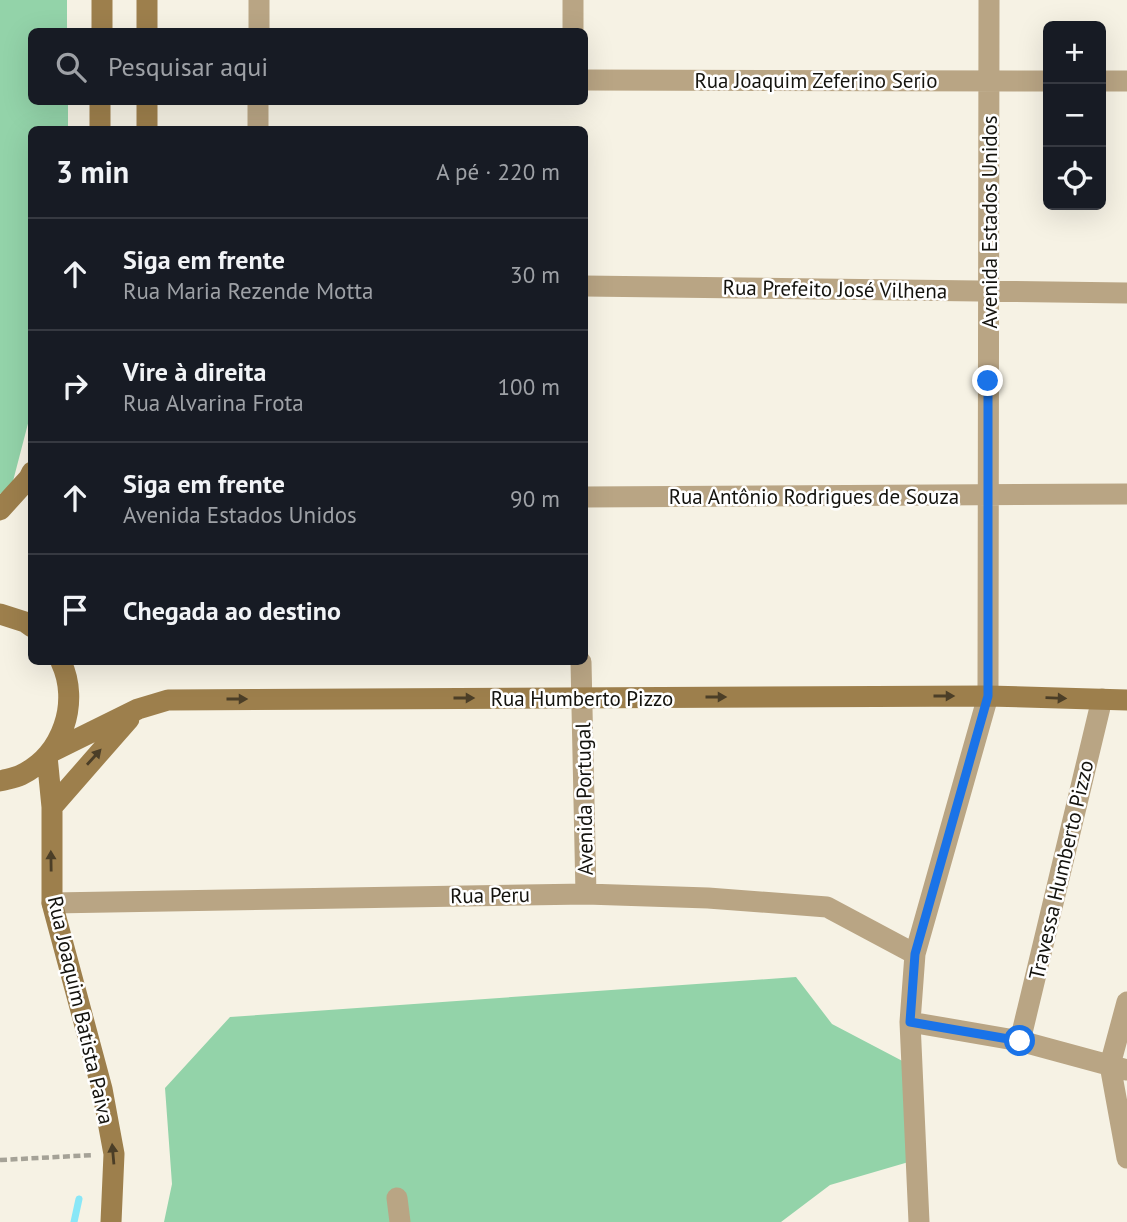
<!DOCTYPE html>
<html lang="pt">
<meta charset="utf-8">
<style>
:root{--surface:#171b24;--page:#242831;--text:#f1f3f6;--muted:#9ea1a6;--line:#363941}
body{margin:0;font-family:"PT Sans",sans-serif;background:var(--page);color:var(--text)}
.controls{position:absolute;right:21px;top:21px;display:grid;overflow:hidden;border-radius:10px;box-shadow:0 7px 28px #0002}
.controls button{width:63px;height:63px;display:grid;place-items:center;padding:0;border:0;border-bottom:2px solid var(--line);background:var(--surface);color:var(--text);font:35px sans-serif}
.stop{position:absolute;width:21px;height:21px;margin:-16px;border:5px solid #1a73e8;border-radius:50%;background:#fff}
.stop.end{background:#1a73e8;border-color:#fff;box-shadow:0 2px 7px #0008}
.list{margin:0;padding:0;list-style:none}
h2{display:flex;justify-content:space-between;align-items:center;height:91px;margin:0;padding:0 28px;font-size:30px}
h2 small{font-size:23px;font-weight:400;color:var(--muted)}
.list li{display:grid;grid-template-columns:46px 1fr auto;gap:21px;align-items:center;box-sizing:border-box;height:112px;padding:0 28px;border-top:2px solid var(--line)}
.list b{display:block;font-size:26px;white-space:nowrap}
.list p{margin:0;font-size:23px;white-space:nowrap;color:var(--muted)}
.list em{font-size:23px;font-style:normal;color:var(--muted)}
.icon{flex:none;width:38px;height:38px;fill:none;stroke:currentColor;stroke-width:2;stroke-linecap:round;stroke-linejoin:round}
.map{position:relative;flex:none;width:1127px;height:1222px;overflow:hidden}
.search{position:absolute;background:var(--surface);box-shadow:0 7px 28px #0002;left:28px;top:28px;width:560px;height:77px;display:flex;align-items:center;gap:18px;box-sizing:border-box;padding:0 24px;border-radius:10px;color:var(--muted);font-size:26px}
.panel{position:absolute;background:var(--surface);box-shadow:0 7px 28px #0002;left:28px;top:126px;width:560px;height:539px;border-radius:10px}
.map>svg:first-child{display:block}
.green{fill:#93d3a9}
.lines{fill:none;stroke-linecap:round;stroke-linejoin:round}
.stream{stroke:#89e7f7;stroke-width:7}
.path{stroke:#a5a297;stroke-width:4.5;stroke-dasharray:7 3.5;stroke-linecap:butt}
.street{stroke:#b9a584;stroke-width:21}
.secondary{stroke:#9d7f4c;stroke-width:21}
.oneway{fill:#4b3e27}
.route{stroke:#1a73e8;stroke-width:9}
.labels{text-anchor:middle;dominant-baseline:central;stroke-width:5;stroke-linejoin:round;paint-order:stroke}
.street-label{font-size:21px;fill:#14130e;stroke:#fff}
</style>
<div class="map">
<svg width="1127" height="1222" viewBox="0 0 1127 1222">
<rect width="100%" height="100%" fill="#f6f2e4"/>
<!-- green -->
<path class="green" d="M0,0h67v31l-35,1v70h36v27l-36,1 -1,282 -19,73 -12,9z
M796,977l36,47 80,42v95l-82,24 -49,37h-617l8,-38 -7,-96 65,-71z"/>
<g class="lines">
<!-- stream -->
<path class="stream" d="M74,1222l5,-23"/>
<!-- path -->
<path class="path" d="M0,1160l94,-5"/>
<!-- street -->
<path class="street" d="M259,32v-32
M573,32v-32
M584,80l464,1
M1101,81h26
M258,130v-28
M584,286l543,7
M584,497l543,-3
M581,662l5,232
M52,903l534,-9 122,4 119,9 88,47
M1127,1002l-17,63 17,93
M910,1022l110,19 107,29
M1020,1041l82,-342
M397,1198l3,24
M919,1222l-9,-200 5,-68 73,-258 1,-696"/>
<!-- secondary -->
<path class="secondary" d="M102,0v32
M147,0v32
M100,130v-28
M147,130v-28
M0,510l29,-32 3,-6
M0,614l25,8 7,5
M49,753l89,-44 30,-9 820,-4 139,4
M47,756l5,51v96l50,186 12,65 -3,68
M0,781c7,-2 15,-3 21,-6 42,-20 59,-73 40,-113
M52,807l77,-88"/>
</g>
<!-- one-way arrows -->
<defs><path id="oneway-solid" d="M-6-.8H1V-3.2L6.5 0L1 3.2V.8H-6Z" transform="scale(1.75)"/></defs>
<g class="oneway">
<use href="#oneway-solid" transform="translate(944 696)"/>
<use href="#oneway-solid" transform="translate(716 697)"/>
<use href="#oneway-solid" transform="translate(464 698)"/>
<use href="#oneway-solid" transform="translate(1056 698) rotate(2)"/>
<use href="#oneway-solid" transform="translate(237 699)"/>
<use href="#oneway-solid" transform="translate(94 757) rotate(-48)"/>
<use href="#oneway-solid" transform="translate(51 861) rotate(-91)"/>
<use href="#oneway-solid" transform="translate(113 1154) rotate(-95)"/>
</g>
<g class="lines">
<!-- route -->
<path class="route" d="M988,381v315l-73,258 -5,68 110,19"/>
</g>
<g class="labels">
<!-- street labels -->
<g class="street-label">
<text x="816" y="80">Rua Joaquim Zeferino Serio</text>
<text transform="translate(989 222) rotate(-90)">Avenida Estados Unidos</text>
<text transform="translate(835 289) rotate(1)">Rua Prefeito José Vilhena</text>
<text x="814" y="496">Rua Antônio Rodrigues de Souza</text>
<text x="582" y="698">Rua Humberto Pizzo</text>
<text transform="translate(584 799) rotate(-91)">Avenida Portugal</text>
<text transform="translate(1061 870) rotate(-77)">Travessa Humberto Pizzo</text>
<text transform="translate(490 895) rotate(-1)">Rua Peru</text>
<text transform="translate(81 1010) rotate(77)">Rua Joaquim Batista Paiva</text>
</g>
</g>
</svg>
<div class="controls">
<button>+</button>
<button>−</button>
<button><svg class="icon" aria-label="locate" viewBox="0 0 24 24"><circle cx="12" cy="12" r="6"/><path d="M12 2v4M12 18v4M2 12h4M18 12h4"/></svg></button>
</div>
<div class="stop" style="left:1020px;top:1041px"></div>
<div class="stop end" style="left:988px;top:381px"></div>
<div class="search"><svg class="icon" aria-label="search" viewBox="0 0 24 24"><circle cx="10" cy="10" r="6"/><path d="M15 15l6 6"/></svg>Pesquisar aqui</div>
<section class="panel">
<h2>3 min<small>A pé · 220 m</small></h2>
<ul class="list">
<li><svg class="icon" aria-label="ahead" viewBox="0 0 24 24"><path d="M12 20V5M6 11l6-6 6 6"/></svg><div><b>Siga em frente</b><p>Rua Maria Rezende Motta</p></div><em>30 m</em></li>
<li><svg class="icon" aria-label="right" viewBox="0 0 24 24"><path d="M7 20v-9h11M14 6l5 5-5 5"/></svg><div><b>Vire à direita</b><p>Rua Alvarina Frota</p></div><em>100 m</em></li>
<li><svg class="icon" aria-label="ahead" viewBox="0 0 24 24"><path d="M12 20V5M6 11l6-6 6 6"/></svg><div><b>Siga em frente</b><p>Avenida Estados Unidos</p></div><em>90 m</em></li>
<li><svg class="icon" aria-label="arrive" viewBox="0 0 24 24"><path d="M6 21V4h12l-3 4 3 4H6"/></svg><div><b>Chegada ao destino</b></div></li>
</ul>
</section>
</div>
